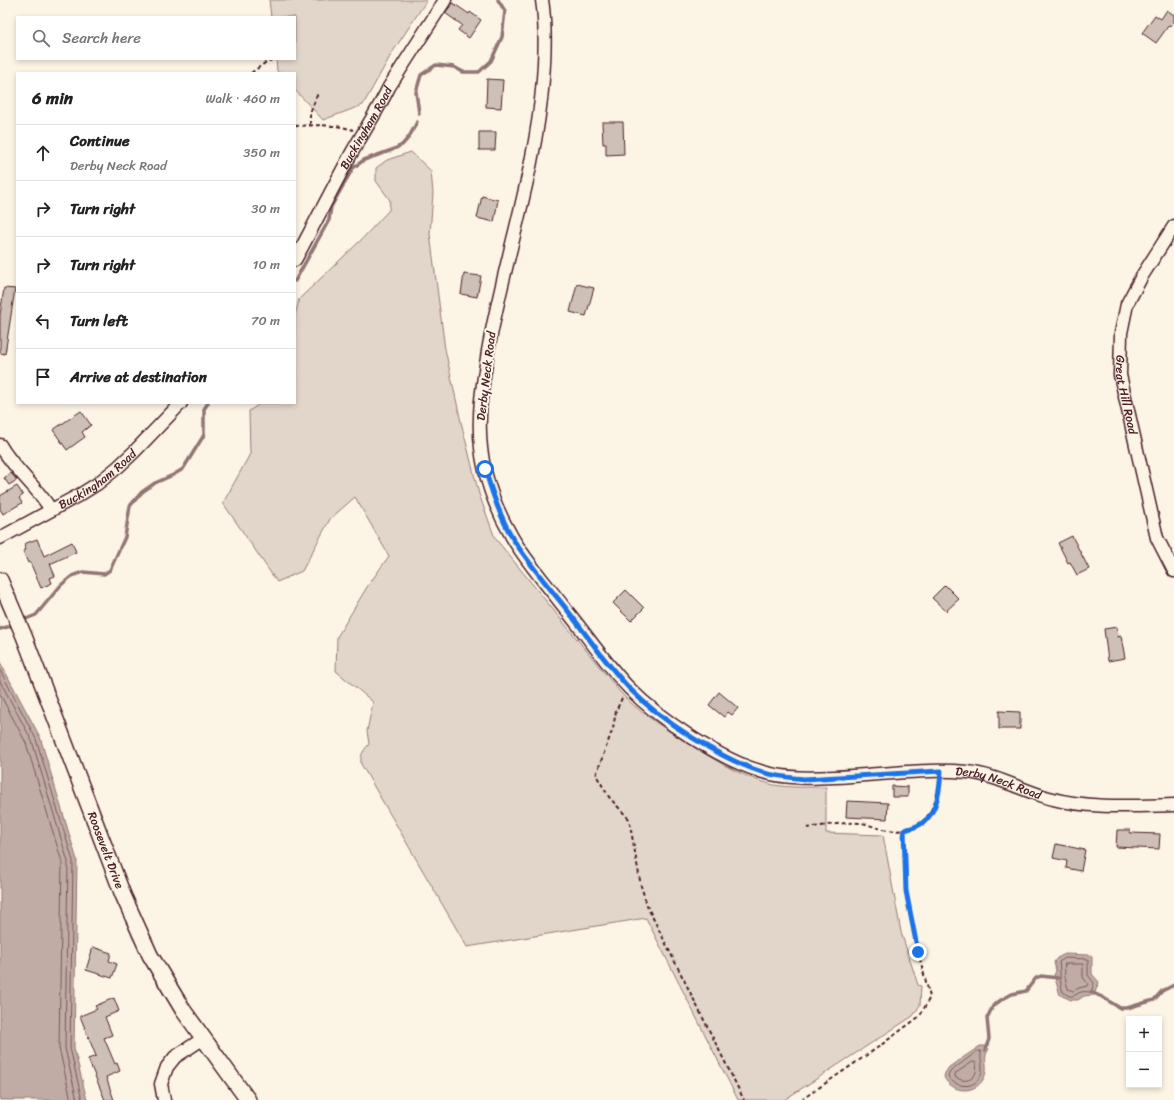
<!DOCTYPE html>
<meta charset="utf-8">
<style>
:root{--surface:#fff;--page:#f6f6f6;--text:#222;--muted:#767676;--line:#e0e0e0}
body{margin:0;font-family:Sriracha,sans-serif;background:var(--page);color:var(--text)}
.controls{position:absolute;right:12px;bottom:12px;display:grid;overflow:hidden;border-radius:0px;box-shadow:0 2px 6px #0003}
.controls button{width:36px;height:36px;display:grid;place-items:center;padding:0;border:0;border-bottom:1px solid var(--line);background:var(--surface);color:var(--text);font:20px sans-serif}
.stop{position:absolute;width:12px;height:12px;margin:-9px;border:3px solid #1a73e8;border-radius:50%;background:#fff}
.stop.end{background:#1a73e8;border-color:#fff;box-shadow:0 1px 4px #0008}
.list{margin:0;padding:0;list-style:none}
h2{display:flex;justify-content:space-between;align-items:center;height:52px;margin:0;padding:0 16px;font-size:17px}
h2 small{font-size:13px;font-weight:400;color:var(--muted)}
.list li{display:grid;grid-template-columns:26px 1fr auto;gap:12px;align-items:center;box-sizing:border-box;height:56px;padding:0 16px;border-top:1px solid var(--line)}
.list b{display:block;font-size:15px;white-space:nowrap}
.list p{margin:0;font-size:13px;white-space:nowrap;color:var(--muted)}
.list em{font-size:13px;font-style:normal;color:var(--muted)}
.icon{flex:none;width:22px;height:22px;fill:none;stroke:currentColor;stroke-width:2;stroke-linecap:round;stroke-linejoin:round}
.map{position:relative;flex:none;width:1174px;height:1100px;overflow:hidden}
.search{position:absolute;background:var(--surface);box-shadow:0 2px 6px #0003;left:16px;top:16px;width:280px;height:44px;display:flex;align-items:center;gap:10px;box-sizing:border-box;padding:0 14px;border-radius:0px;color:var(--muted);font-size:15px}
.panel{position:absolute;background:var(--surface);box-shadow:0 2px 6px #0003;left:16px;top:72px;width:280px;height:332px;border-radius:0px}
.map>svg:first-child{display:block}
.green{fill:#e2d5ca;stroke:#967a7a}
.water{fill:#c0aca5;stroke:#917474}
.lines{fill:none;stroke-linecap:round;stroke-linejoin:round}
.shore{stroke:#79575c;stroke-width:1}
.stream{stroke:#917474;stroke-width:3.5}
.building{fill:#cfc0b7;stroke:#4a1f2b}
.minor-casing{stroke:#4a1f2b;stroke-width:15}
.major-casing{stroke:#4a1f2b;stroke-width:18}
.path{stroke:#4a1f2b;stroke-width:2;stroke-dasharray:4 3;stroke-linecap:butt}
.minor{stroke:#fcf5e5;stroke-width:12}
.major{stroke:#fcf5e5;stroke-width:15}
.route{stroke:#1a73e8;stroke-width:5}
.labels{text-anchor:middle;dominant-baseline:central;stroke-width:4;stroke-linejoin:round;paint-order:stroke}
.street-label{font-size:12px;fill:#4a1f2b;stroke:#fcf5e5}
</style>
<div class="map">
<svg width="1174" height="1100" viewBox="0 0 1174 1100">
<rect width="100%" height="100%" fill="#fcf5e5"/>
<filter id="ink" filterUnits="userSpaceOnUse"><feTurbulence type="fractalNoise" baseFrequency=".025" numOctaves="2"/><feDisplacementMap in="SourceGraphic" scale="8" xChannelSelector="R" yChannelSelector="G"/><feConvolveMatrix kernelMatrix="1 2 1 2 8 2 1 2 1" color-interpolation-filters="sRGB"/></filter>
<g filter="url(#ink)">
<!-- green -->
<path class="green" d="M269,0h158l-35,53 -29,52 -40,15 -28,-30v-17h-16l-2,-2 -1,-12h19v-42h-24z
M411,152l20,19 2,22 -3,41 15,115 16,73 18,72 16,44 125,154c17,19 40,33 61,47 29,18 59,38 93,46 17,3 35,2 52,2v46l57,2 18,97 17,53 3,1 -1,19 -7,11 -129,84h-46l-92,-182 -179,29 -106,-183c-1,-9 2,-13 8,-20l-2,-13 6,-29 -37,-31 1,-34 30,-50 22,-31 -34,-59 -25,22 -28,52 -25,11 -54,-79 27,-49 -1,-43 12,-8h34v-24l1,-1 -1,-18v-44l4,-17 62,-59 28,-30 1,-10 -14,-19v-13l11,-8z"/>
<!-- water -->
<path class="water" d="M0,662l40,75 37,123 -3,188 13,52h-87z
M1065,954l24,1 3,2v17l7,8 -5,13 -10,1 -6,4h-7l-11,-5 -6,-20 2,-4 -2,-9 3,-4z
M980,1046h6l3,3c-6,8 -2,13 -3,22 -2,15 -17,23 -31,17 -5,-3 -9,-6 -11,-11l1,-4 4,-6z"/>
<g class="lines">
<!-- shore -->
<path class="shore" d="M0,670l36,69 37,122 -3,187 12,52
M0,681l32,60 36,121 -3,186 12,52
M0,694l26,49 36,119 -3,186 12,52
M1066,958l22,1v16l6,8 -3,9c-3,0 -6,-1 -10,0 -8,3 -8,8 -18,0 -4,-10 -2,-19 -4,-30l3,-2z
M1065,964h18v13l5,7 -1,2 -8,2 -6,3 -5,-2 -3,-12z
M978,1051h2l1,1c-1,6 1,11 1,16 0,12 -10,20 -21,17 -6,-1 -10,-4 -13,-9l2,-4z
M973,1062l3,1c3,15 -9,22 -21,14v-3z"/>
<!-- stream -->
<path class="stream" d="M419,113l-3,-21 5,-17 15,-10 18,2 9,5h16l12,-11 11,-24 3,-26 -7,-11
M295,281l34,-61 2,-13 22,-39 11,-8 28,-10 10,-5 7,-8 8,-15
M26,619l10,-4 25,-30 11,-9 11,-4 21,2 6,-4 15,-33 5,-31 12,-14 13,-9 18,-8 10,-6 21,-34v-26l4,-6
M0,629l11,-3
M1091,992l11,5 18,11h7l27,-8 8,-9 12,-6
M985,1050l4,-11 -2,-21 6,-12 8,-6 11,-6 14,-3 10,-13 5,-2 17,2"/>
</g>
<!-- building -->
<path class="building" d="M453,3l16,11 1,-2 11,8 -12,18 -11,-8 4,-5 -17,-12z
M1167,10l7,5v6l-3,5 -2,-1 -13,18 -14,-10 13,-18 6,4z
M487,79l16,1 -2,28 -15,-1z
M602,122h21l1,32 -18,1v-11h-3z
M479,132h17l-1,18h-16z
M482,196l16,4 -4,22 -17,-4z
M464,274l17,2 -4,21 -16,-3z
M577,284l17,4 -8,28 -16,-4z
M4,288l11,1 -10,65 -5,-1v-38z
M81,411l10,14 -9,7 3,5 -18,13 -14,-20z
M11,473l6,7 -8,5 -5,-7z
M17,486l6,9 -4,3 3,5 -19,11 -3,-5v-13z
M1072,536l17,33 -12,6 -7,-13 -2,1 -10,-20z
M37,539l7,17 28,-14 4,10 -26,12 5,12 -5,2 2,5 -11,5 -11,-26 -2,1 -5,-12 3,-1 -2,-6z
M945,585l14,14 -13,12 -14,-13z
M626,590l18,18 -13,13 -18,-18z
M1117,627l1,10 3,-1 4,22 -17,3 -4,-32z
M719,692l19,16 -6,7 -4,-3 -4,5 -15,-12z
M999,711l21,1v17h-21z
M892,786l16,1v10h-16z
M847,801l41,2 -1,16 -41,-2z
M1117,830h13v3l30,1 -1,15 -43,-2z
M1056,844l29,6 -4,21 -15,-3 1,-7 -14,-3z
M93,947l18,6 -2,8 8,3 -5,14 -26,-8z
M114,998l5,13 -14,6 7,18 -8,3 11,26 2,-1 3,8 -14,6 8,23h-9l-17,-41 8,-3 -16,-40 17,-7 -2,-3z"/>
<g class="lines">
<defs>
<g id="minor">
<path id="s1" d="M542,0c4,26 3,53 1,79 -7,93 -39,181 -55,272 -3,22 -8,44 -8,66 -2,42 11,84 32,120 15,26 37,50 55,74 21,26 40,54 62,77 31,32 92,72 134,84 24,7 48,6 72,5 43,-2 89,-9 132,-5 29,3 54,18 82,26 40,11 84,8 125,7"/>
<path id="s2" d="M1174,226l-32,50 -15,28 -6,29 -1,42 37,163 17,33"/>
<path id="s3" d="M295,260c19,-35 37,-71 56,-106 13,-23 27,-44 38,-67l56,-87"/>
<path d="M0,445c14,25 37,41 51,65"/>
<path id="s4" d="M0,538l81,-44 16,-10 21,-17 16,-15 47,-49"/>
<path d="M164,1100l-3,-16 6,-17 8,-10 29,-19"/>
</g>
<g id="major">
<path id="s5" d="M0,580l24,56 99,259 27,60 33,55 65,90"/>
</g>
</defs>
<!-- minor casing -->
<use href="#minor" class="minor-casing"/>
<!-- major casing -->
<use href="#major" class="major-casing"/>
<!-- path -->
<path class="path" d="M251,73l14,-10 9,-4
M310,125v-12l8,-20
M295,126c19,-1 41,-2 58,4
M622,698l-6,13 -3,17 -17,47 13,22 20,22 12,67 7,22 96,192
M807,828c17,-2 35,-6 52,-5 8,0 16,5 24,6 39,8 51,-14 57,-47
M801,1100l76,-52 43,-32 10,-19 -12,-45 -12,-61 -2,-61"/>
<!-- minor -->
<use href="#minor" class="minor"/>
<!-- major -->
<use href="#major" class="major"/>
</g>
</g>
<g class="lines" filter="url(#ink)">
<!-- route -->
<path class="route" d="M485,469c7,24 15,48 28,70 16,25 36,48 55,72 20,26 39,54 62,78 31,32 91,70 132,83 14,5 28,5 42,7l137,-8c-1,16 -3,36 -14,48 -6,7 -15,9 -23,11l2,61 12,61"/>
</g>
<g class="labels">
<!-- street labels -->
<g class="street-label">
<text stroke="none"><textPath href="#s3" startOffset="150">Buckingham Road</textPath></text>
<text transform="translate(486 376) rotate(-83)">Derby Neck Road</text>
<text stroke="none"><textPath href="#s2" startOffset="183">Great Hill Road</textPath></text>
<text stroke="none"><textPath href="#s4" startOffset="114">Buckingham Road</textPath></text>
<text stroke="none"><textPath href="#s1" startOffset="1138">Derby Neck Road</textPath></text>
<text stroke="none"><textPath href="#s5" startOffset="290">Roosevelt Drive</textPath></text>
</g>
</g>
</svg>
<div class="controls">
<button>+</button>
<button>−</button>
</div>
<div class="stop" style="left:485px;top:469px"></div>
<div class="stop end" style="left:918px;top:952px"></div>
<div class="search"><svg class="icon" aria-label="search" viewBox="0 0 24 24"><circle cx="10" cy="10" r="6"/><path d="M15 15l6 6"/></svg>Search here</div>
<section class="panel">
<h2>6 min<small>Walk · 460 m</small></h2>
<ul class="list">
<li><svg class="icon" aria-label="ahead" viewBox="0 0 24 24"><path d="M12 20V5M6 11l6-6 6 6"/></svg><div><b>Continue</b><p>Derby Neck Road</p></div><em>350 m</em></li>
<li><svg class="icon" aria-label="right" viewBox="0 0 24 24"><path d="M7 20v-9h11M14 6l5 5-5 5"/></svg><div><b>Turn right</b></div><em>30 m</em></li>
<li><svg class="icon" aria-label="right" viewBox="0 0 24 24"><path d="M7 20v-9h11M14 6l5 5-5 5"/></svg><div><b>Turn right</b></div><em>10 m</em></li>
<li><svg class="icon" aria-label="left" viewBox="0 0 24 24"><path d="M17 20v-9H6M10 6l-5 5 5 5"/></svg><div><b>Turn left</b></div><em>70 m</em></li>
<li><svg class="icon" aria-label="arrive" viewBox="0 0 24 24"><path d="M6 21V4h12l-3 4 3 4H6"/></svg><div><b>Arrive at destination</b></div></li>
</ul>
</section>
</div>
